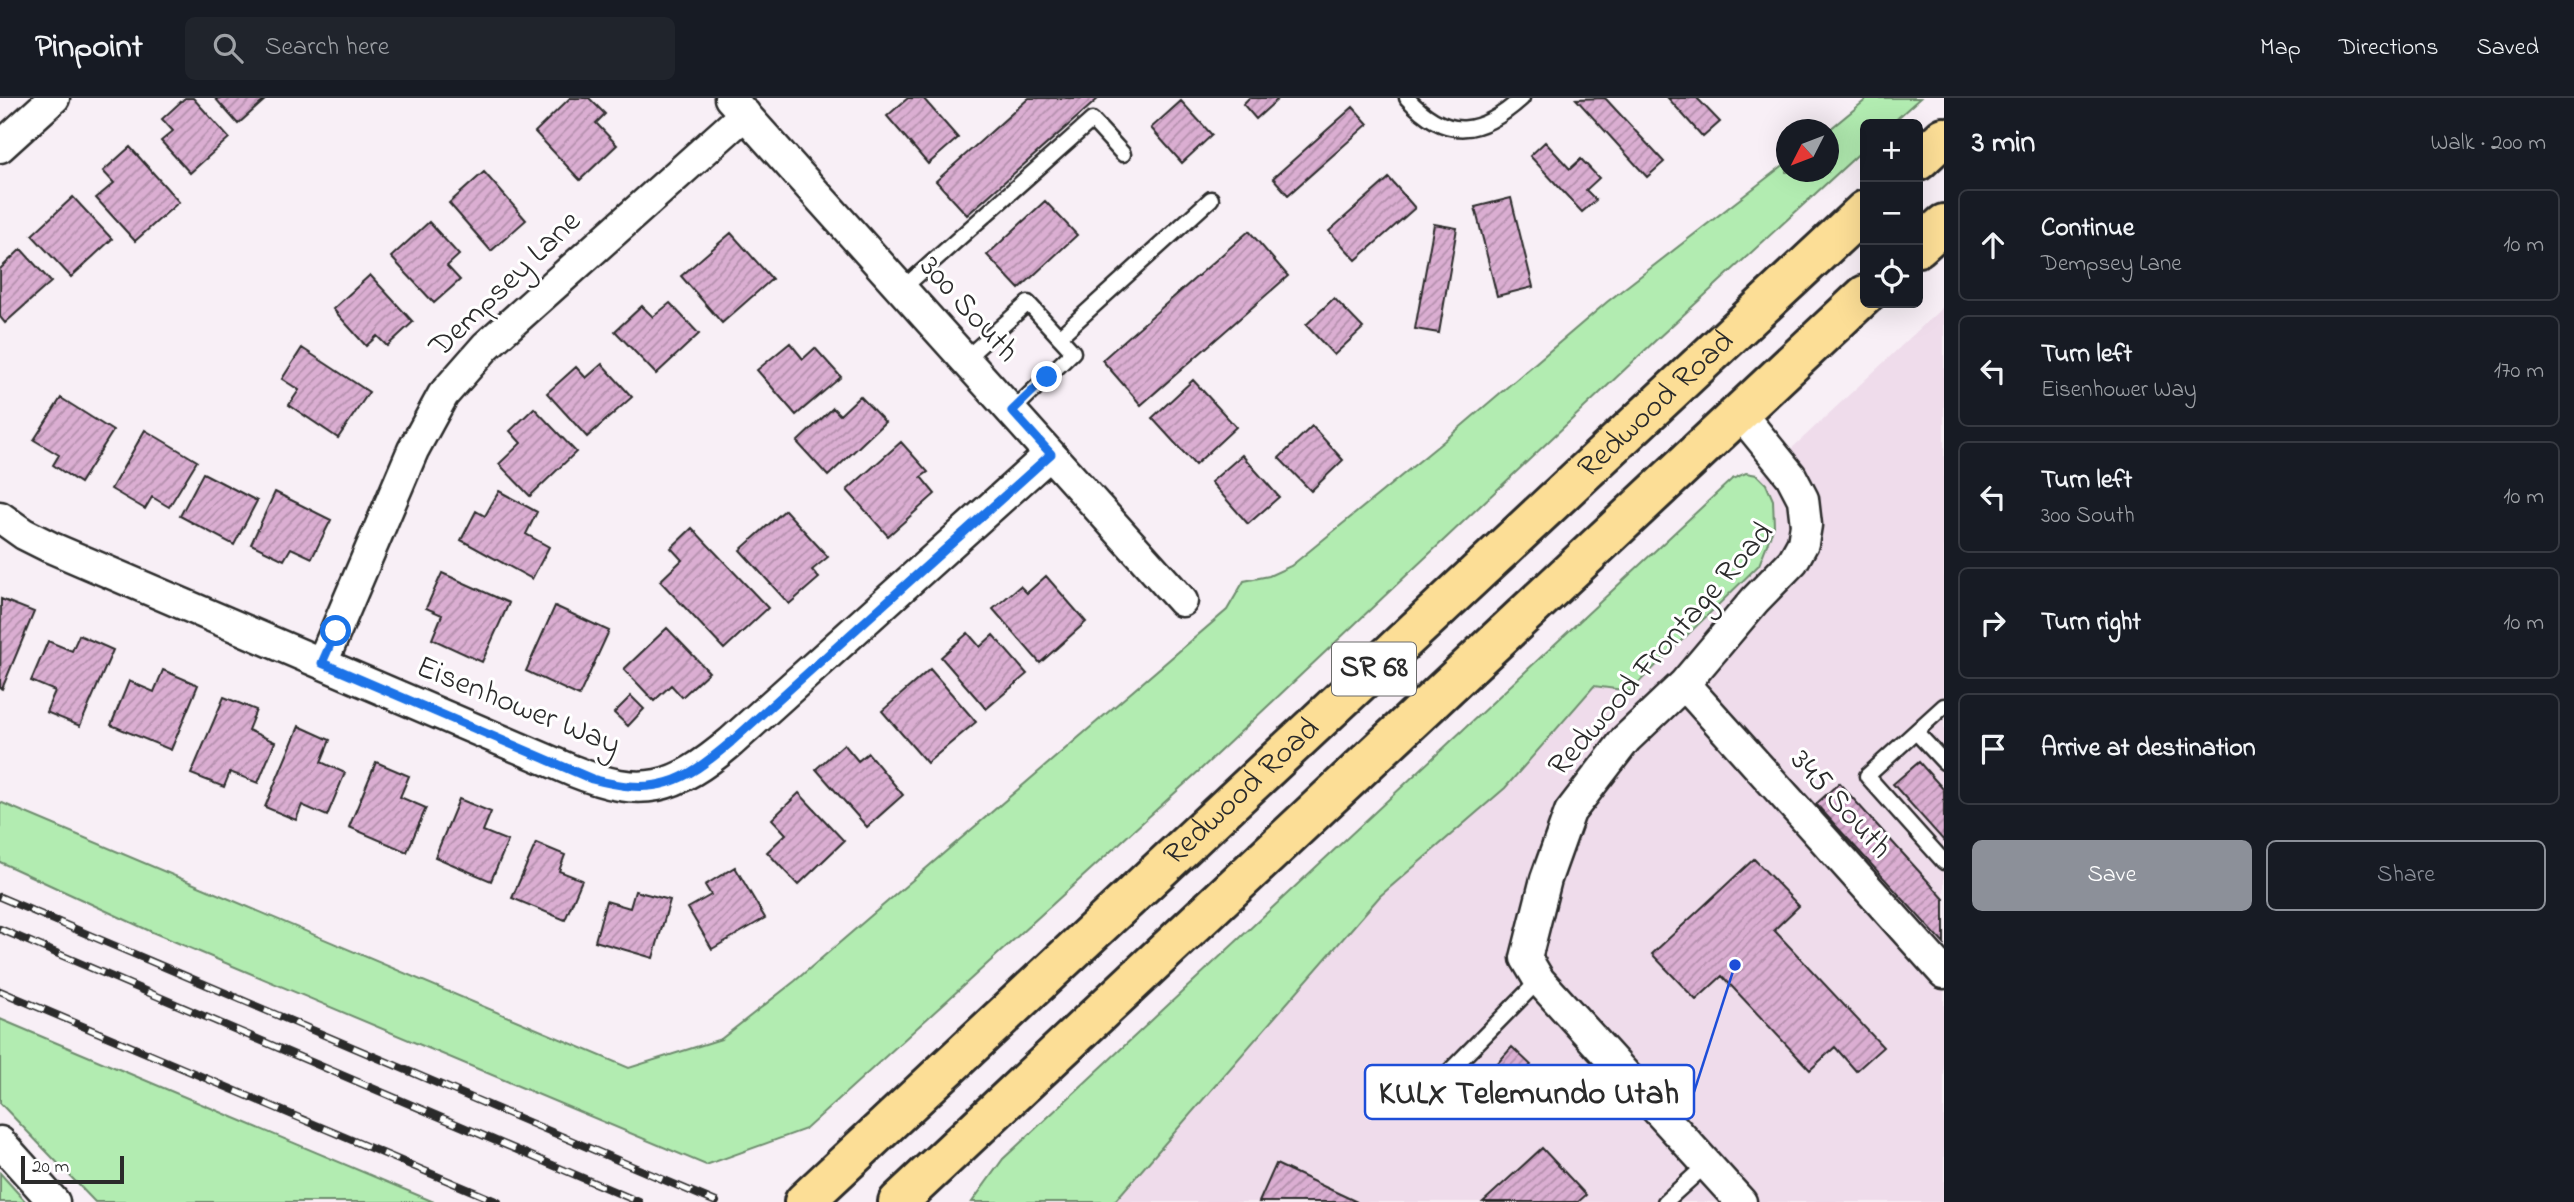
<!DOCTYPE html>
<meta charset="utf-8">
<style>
:root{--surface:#171b24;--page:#20242c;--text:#f1f3f6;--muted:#9ea1a6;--line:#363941;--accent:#8c9099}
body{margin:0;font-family:"Indie Flower",sans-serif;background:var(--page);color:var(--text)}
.controls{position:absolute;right:21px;top:21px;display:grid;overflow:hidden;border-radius:10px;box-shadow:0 7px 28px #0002}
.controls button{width:63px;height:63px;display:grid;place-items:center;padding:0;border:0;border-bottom:2px solid var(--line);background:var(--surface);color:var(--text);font:35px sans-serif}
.compass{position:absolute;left:1776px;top:21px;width:63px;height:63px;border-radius:50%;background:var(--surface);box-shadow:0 7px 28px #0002;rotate:228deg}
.scale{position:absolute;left:21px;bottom:18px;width:103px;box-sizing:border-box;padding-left:7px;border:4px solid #2b2b2b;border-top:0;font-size:19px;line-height:24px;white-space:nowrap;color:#2b2b2b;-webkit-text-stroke:5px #fff;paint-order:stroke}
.stop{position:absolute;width:21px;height:21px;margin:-16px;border:5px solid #1a73e8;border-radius:50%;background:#fff}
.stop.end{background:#1a73e8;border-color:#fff;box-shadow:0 2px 7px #0008}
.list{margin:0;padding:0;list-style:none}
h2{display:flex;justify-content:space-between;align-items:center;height:91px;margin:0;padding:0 28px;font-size:30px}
h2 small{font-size:23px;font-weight:400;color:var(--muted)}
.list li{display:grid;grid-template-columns:46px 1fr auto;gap:21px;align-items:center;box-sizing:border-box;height:112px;margin:0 14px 14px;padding:0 14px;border:2px solid var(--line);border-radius:10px}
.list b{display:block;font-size:26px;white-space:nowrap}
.list p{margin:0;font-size:23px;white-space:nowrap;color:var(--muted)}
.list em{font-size:23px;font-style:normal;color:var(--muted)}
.actions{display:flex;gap:14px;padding:21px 28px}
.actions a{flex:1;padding:16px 0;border:2px solid var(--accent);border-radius:10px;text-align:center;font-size:24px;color:var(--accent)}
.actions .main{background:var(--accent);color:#fff}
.icon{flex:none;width:38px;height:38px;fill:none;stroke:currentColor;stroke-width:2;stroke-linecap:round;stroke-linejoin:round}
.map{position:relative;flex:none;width:1944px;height:1104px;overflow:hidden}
header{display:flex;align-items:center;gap:42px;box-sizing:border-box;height:98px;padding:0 35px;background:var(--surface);border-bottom:2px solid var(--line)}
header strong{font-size:33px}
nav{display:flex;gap:38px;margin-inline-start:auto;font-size:24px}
.search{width:490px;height:63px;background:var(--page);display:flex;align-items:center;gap:18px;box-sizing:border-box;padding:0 24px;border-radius:10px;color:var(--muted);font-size:26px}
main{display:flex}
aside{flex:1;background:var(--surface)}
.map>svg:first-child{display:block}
.built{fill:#efdceb}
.grass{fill:#b2ecb1;stroke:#6e8c6e;stroke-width:2}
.building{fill:url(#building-hatch);stroke:#2b2b2b;stroke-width:2}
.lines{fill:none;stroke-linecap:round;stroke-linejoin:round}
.lane-casing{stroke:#2b2b2b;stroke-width:19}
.street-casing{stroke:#2b2b2b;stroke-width:35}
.primary-casing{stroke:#2b2b2b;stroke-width:44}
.lane{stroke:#fff;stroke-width:14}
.street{stroke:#fff;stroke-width:30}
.primary{stroke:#fcde96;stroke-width:38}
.rail-casing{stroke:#2b2b2b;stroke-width:8}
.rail{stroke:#fff;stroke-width:5;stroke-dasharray:16;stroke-linecap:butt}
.route{stroke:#1a73e8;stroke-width:9}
.labels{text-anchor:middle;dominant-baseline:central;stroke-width:6;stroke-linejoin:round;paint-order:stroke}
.shield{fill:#fff;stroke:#6b6b6b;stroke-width:2}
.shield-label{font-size:30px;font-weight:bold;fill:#2b2b2b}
.street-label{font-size:32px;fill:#2b2b2b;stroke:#fff}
.leader{fill:none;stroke:#1d4ed8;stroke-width:2.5}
.callout-dot{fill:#1d4ed8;stroke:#fff;stroke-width:2.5}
.callout{fill:#fff;stroke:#1d4ed8;stroke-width:2.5}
.callout-label{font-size:33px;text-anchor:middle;font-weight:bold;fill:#2b2b2b}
</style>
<header>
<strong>Pinpoint</strong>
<div class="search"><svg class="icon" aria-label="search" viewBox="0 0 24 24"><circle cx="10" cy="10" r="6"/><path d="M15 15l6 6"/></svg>Search here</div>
<nav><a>Map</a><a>Directions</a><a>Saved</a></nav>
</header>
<main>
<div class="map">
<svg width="1944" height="1104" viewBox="0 0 1944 1104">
<defs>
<pattern id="building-hatch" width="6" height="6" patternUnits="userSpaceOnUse" patternTransform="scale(1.75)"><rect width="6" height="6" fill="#dbaed2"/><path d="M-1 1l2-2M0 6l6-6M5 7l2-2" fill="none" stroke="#b28eab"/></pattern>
</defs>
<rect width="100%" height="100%" fill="#f8eff6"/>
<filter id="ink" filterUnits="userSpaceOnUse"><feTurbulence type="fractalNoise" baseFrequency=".0143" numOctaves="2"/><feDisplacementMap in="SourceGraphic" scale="14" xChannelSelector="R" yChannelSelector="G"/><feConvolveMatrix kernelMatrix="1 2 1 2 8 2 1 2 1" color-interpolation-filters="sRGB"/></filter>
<g filter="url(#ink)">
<!-- built -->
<path class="built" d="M1944,208v896h-957l574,-538z"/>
<!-- grass -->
<path class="grass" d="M1868,0h52l-29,26h-26v24l-209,192 -456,430 -394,359 -100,36 -554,-233 -152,-70v-60l629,266 92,-29 74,-58 432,-371 17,-29 25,-5 22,-10 153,-125 163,-139 179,-139v9h42l1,-42z
M1746,375l11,2 9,9 7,16 1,26 -15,39 -129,126 -36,-5 -89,102 -125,108 -266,306h-142l31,-43 729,-680z
M0,921l434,183h-339l-95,-99z
M0,1075l26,29h-26z"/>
<!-- building -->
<path class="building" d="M185,0h8l36,40 -39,35 -29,-32 12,-10 -11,-12z
M215,0h52l-29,26z
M570,0h19l16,16 -9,9 21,22 -37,35 -45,-48z
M908,0h15l35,40 -30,26 -41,-48z
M1029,0h70l-132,117 -31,-34z
M1249,0h30l-23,21 -13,-15z
M1605,0l59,64 -17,15 -71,-78z
M1668,0h29l23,24 -17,15z
M1181,3l31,34 -30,28 -31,-35z
M1353,9l15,17 -80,71 -15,-17z
M1545,44l25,27 11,-10 18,19 -13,12 10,10 -14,12 -52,-56z
M130,49l49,55 -44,39 -39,-43 18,-15 -11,-12z
M484,74l42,48 -35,31 -42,-48z
M1389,80l26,30 -59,52 -27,-29z
M73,99l39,42 -41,38 -39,-42z
M1511,100l22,89 -36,9 -22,-89z
M1045,103l32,34 -58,54 -32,-34z
M429,124l30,33 -12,11 13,14 -26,23 -43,-46z
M1434,126l23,4 -18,105 -24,-4z
M1249,133l39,45 -147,129 -39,-45z
M731,135l41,46 -50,44 -41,-47z
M21,151l30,33 -46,41 -5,-6v-48z
M370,177l43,47 -26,24 -10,-10 -11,10 -33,-37z
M1334,200l29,30 -29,27 -28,-30z
M670,205l29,31 -43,40 -41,-43 27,-25 11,11z
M790,245l13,16 12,-11 26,29 -45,38 -39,-45z
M302,250l67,44 -31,46 -49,-33 10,-15 -17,-11z
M602,266l30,33 -45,40 -40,-44 29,-26 10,11z
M1193,282l43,47 -41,38 -43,-47z
M860,298l25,26 -57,54 -31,-34 36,-34 7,7z
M61,300l52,33 -33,52 -27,-18 6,-10 -25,-15z
M534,310l42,44 -46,44 -31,-32 22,-21 -11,-12z
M1312,328l31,34 -32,31 -32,-33z
M145,332l52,31 -28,46 -17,-10 -7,12 -34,-20z
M901,344l27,30 -7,5 14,17 -47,42 -41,-46z
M1242,357l37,42 -31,27 -37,-42z
M203,375l54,28 -23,44 -54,-29z
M499,393l38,21 -11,22 23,13 -17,32 -71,-39 15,-29 9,5z
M275,394l56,28 -19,38 -21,-10 -7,12 -33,-16z
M785,412l43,47 -16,13 7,8 -30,26 -49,-54z
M692,430l76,80 -44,41 -64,-68 22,-21 -11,-12z
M442,475l67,30 -27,59 -50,-23 10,-24 -16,-7z
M1046,478l40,46 -46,41 -47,-54 27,-23 7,7z
M1,501l33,13 -32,77 -2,-1z
M555,508l54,25 -30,65 -53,-25z
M667,530l42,44 -27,25 -11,-12 -17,16 -30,-32z
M968,535l12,14 13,-12 34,39 -41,35 -45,-52z
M79,537l34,15 -33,76 -34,-14 9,-21 -24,-10 17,-40 24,10z
M930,571l46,53 -49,41 -45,-52z
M163,572l35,15 -27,65 -60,-25 18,-44 25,11z
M631,598l13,13 -16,17 -14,-13z
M224,599l32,13 -8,20 27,12 -17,41 -28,-11 -6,15 -33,-13z
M299,628l31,14 -9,22 24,11 -18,43 -25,-11 -6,15 -31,-13z
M844,646l14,17 10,-8 35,42 -36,32 -51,-58z
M376,664l33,14 -9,21 26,11 -19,44 -58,-25z
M1919,664l25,28v51l-51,-57z
M1839,685l105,116v45l-128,-140z
M799,695l45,48 -46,44 -31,-33 19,-18 -14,-15z
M459,701l32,13 -8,19 25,10 -17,40 -56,-24z
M536,745l29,12 -6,16 23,9 -17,40 -53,-22z
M1754,761l45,47 -25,24 109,117 -27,24 -21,-24 -25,23 -88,-94 -26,24 -44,-46z
M735,769l30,51 -53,31 -24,-41 23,-13 -6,-10z
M635,793l35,9 -17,58 -58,-17 11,-40 24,7z
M1512,949l19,18 -33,36 -19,-17z
M1542,1050l44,47 -8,7h-95z
M1276,1066l81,38h-98z"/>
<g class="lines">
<defs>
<path id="lane" d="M1407,0c40,44 74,37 115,0
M902,191l190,-169 31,34
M1059,239l152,-138
M965,261l63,-56 45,49 -61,59
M1944,608l-77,70 77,86
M1916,634l28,30
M1439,984l100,-102
M1665,1104l42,-38"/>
<path id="street" d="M730,0l452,503
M0,49l54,-49
M1739,314l52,64 12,23 3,26 -3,18 -10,18 -38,39 -71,84 -58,55 -56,73 -24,67 -20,79 13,22 202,222
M0,419l24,17 26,13 523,224c70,28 101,19 158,-29l319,-288
M322,565l91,-213 30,-55 43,-49 259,-232
M1684,586l260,289
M0,1044l54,60"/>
<g id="primary">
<path d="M1918,63l26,-24"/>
<path d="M1918,149l26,-23"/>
<path id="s1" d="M804,1104l1061,-992"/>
<path d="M898,1104l967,-907"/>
</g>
</defs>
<!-- lane casing -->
<use href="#lane" class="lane-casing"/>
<!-- street casing -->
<use href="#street" class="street-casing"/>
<!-- primary casing -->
<use href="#primary" class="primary-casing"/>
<!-- lane -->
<use href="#lane" class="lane"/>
<!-- street -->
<use href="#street" class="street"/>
<!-- primary -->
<use href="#primary" class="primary"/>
<defs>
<path id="rail" d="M0,799l716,305
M0,831l639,273
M0,893l498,211"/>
</defs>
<!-- rail casing -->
<use href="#rail" class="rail-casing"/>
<!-- rail -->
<use href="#rail" class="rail"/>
</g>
</g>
<g class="lines" filter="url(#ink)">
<!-- route -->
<path class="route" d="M336,533l-14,32 270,116c64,17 90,5 139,-37l320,-288 -39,-43 35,-34"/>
</g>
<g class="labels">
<!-- shield labels -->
<rect class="shield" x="1332" y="544.5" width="84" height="53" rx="5"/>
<g class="shield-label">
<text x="1374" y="571">SR 68</text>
</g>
<!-- street labels -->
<g class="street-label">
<text transform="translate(506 187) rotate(-44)">Dempsey Lane</text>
<text transform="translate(968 212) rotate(48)">300 South</text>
<text stroke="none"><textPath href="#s1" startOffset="1167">Redwood Road</textPath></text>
<text transform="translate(1662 552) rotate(-49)">Redwood Frontage Road</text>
<text transform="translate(518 609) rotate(22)">Eisenhower Way</text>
<text stroke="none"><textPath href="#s1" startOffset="600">Redwood Road</textPath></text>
<text transform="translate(1840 707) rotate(48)">345 South</text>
</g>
</g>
<!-- callouts -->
<path class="leader" d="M1735 867L1694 994"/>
<circle class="callout-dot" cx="1735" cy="867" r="7"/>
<rect class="callout" x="1365" y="967" width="329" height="54" rx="7"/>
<g class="callout-label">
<text x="1529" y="1005">KULX Telemundo Utah</text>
</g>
</svg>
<div class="controls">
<button>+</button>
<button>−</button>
<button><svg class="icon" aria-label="locate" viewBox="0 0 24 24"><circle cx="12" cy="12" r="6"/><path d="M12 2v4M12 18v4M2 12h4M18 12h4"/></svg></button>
</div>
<svg class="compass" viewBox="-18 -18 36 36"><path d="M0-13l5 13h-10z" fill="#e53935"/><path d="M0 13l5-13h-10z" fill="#9ea1a6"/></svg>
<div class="scale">20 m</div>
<div class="stop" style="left:336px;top:533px"></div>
<div class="stop end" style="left:1047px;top:279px"></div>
</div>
<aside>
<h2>3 min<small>Walk · 200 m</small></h2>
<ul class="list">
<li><svg class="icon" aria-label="ahead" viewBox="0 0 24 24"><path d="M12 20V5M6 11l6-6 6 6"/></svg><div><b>Continue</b><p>Dempsey Lane</p></div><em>10 m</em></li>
<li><svg class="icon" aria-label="left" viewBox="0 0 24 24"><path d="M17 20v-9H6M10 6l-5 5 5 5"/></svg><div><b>Turn left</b><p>Eisenhower Way</p></div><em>170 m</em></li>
<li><svg class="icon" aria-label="left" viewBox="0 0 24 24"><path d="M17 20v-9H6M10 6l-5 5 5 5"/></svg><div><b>Turn left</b><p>300 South</p></div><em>10 m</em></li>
<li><svg class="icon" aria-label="right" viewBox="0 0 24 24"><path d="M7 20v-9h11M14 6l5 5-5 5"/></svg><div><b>Turn right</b></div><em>10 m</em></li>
<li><svg class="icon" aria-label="arrive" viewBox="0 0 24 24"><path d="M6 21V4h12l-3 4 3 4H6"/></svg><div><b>Arrive at destination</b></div></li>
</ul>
<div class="actions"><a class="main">Save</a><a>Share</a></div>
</aside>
</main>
